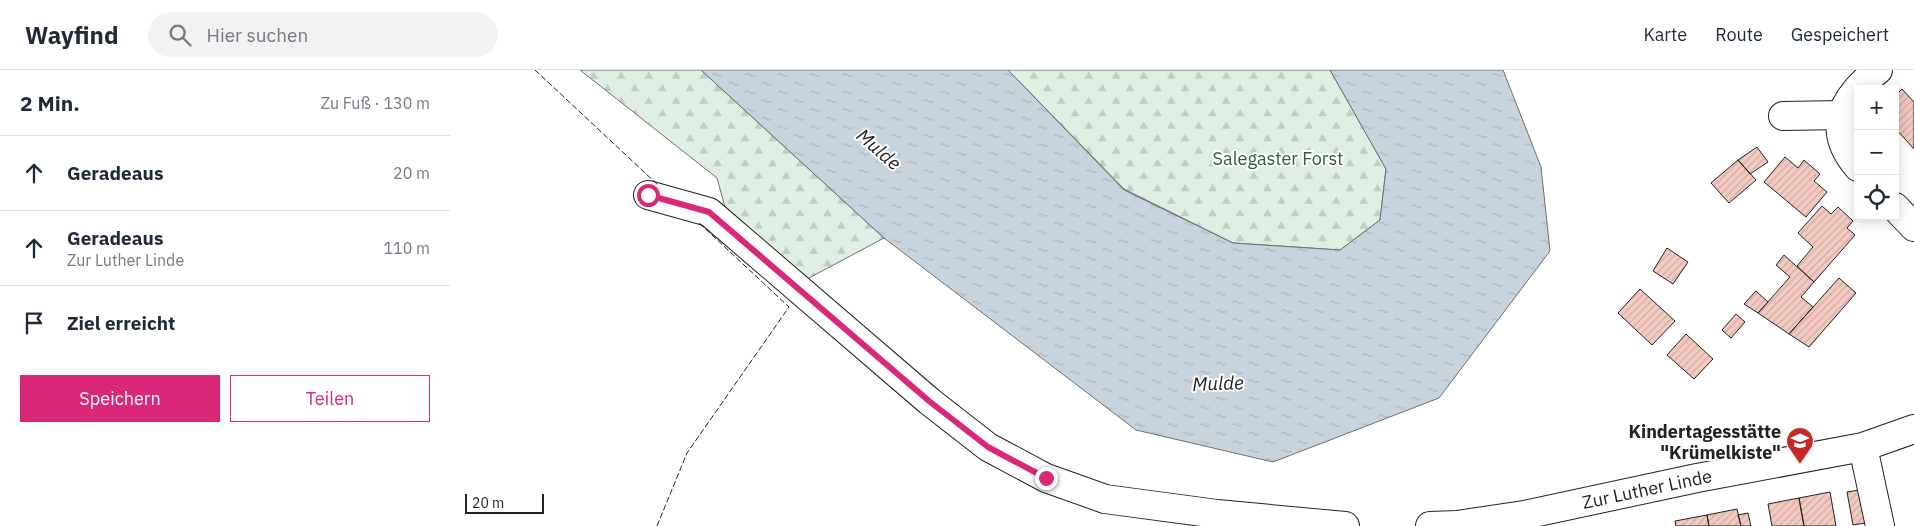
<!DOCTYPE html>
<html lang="de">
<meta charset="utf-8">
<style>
:root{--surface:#fff;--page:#f2f2f3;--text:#1f2937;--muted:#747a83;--line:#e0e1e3;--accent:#db2777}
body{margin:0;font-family:"IBM Plex Sans",sans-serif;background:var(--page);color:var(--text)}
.controls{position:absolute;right:15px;top:15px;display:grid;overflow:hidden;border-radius:0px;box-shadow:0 2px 12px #0003}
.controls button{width:45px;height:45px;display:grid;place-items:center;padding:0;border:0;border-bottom:1px solid var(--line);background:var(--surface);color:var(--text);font:25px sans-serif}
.scale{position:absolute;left:15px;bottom:12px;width:79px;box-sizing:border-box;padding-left:5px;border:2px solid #222;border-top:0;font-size:14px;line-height:18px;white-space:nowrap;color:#222;-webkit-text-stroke:4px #fff;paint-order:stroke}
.stop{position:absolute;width:15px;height:15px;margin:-11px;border:4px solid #db2777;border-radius:50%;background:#fff}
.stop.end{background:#db2777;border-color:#fff;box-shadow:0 1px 5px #0008}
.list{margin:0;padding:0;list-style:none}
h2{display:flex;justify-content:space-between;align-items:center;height:65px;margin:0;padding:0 20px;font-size:21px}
h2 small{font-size:16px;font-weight:400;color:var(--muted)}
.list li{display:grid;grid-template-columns:32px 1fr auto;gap:15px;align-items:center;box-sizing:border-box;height:75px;padding:0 20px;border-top:1px solid var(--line)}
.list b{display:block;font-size:19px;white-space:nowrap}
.list p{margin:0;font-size:16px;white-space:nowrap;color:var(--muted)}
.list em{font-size:16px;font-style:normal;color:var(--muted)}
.actions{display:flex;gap:10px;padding:15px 20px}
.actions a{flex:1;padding:11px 0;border:1px solid var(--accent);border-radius:0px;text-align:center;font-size:18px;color:var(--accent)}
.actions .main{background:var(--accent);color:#fff}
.icon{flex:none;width:28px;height:28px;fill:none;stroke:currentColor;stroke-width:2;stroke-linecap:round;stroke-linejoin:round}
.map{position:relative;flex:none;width:1464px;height:456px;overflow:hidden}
header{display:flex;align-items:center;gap:30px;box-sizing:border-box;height:70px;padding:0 25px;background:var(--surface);border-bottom:1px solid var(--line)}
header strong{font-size:24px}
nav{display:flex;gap:28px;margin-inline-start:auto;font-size:18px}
.search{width:350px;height:45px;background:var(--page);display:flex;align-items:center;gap:12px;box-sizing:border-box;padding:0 18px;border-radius:28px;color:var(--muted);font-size:19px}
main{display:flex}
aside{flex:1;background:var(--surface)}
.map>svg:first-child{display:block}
.forest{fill:url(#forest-firs);stroke:#6f6f6f}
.water{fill:url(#water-ripples);stroke:#6f6f6f}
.building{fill:url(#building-hatch);stroke:#222}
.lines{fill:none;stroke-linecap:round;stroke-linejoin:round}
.minor-casing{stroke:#222;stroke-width:30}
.major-casing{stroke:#222;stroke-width:30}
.minor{stroke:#fff;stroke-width:28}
.major{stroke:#fff;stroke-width:28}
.fence{stroke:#222;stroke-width:1;stroke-dasharray:6 2.5;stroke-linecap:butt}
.route{stroke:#db2777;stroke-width:6}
.labels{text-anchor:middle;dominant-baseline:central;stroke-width:4;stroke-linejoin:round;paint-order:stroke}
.park-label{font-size:18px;fill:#2f5e38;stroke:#fff}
.poi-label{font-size:18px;font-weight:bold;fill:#222;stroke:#fff;text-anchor:end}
.street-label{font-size:18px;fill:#222;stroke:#fff}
.water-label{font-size:19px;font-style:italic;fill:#222;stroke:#fff}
</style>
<header>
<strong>Wayfind</strong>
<div class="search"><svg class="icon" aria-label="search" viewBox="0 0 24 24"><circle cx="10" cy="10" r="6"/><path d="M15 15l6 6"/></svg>Hier suchen</div>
<nav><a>Karte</a><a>Route</a><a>Gespeichert</a></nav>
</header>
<main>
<aside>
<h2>2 Min.<small>Zu Fuß · 130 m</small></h2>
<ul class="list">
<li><svg class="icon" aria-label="ahead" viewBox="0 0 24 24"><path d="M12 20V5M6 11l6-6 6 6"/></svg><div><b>Geradeaus</b></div><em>20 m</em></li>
<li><svg class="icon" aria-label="ahead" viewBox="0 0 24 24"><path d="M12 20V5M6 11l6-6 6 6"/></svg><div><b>Geradeaus</b><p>Zur Luther Linde</p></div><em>110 m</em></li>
<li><svg class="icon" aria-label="arrive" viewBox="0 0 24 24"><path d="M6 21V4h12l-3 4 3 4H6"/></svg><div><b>Ziel erreicht</b></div></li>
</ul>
<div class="actions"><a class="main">Speichern</a><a>Teilen</a></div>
</aside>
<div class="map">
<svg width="1464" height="456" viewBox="0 0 1464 456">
<defs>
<pattern id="forest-firs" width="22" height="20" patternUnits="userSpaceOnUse" patternTransform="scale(1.25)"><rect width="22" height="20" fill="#e0efe3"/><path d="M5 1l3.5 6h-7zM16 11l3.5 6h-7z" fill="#c0cdc2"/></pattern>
<pattern id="water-ripples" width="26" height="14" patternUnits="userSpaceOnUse" patternTransform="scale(1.25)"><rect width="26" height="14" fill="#c7d3dd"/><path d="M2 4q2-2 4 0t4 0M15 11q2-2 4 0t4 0" fill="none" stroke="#abb5bd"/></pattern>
<pattern id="building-hatch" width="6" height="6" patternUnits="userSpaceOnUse" patternTransform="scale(1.25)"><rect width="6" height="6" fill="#f3c9c0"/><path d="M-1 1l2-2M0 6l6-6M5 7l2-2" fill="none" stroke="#d0aca5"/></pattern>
</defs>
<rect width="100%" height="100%" fill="#fff"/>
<!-- forest -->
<path class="forest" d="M130,0h121l183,168 -77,41 -81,-68 -9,-33z
M558,0h322l56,99 -6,51 -40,30 -107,-7 -109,-54z"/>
<!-- water -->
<path class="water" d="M251,0h307l116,120 109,53 107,7 40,-30 6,-51 -56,-99h173l38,97 9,84 -111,147 -166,64 -137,-32 -252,-192z"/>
<!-- building -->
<path class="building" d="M1452,19l12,13v47l-19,-21v-32z
M1307,77l11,15 -18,12 -12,-14z
M1335,87l13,11 6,-8 16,14 -6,7 13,11 -21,25 -42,-35z
M1288,90l18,20 -27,23 -18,-20z
M1372,136l9,8 7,-7 15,14 -6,7 8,7 -41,47 -17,-16 16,-19 -15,-14z
M1217,178l21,14 -15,22 -20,-13z
M1334,185l30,27 -13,15 12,10 -24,27 -31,-21 32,-36 -14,-12z
M1389,208l17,15 -47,54 -20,-13z
M1190,219l35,32 -23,24 -34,-32z
M1306,221l12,11 -10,11 -14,-9z
M1286,244l9,8 -14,16 -9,-8z
M1236,264l27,25 -19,20 -27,-24z
M1409,420l6,33 -12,2 -6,-33z
M1380,422l6,34h-32l-5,-28z
M1349,428l5,28h-32l-4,-22z
M1287,439l4,17h-32l-2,-11z
M1298,443l3,13h-10l-3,-11z
M1257,445l2,11h-33l-1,-5z"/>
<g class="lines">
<defs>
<path id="minor" d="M1333,46l59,-1
M198,125l61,17 220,189 59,46 58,31 59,21 112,15 128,12
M1413,377l17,79
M980,456l27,-1 67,-10 173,-37 166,-31 51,-18"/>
<path id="major" d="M1408,97c-33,-38 -15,-70 20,-97
M1445,137l19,20"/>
</defs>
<!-- minor casing -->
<use href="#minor" class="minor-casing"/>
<!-- major casing -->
<use href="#major" class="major-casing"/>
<!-- minor -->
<use href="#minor" class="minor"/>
<!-- major -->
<use href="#major" class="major"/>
<!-- fence -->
<path class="fence" d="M85,0l124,116
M207,456l30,-73 102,-146 -91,-85"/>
</g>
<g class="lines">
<!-- route -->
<path class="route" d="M198,125l61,17 220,189 59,46 58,31"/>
</g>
<!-- icons -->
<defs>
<symbol id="school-pin" viewBox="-11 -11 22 30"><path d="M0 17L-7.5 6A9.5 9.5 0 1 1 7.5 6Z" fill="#c62828" stroke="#fff"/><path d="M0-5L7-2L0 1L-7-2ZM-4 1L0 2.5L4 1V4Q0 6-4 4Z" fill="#fff"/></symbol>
</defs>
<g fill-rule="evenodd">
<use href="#school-pin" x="1334" y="355" width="32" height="43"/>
</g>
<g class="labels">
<!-- park labels -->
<g class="park-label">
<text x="828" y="88">Salegaster Forst</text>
</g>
<!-- poi labels -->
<g class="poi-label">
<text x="1331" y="361">Kindertagesstätte<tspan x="1331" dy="21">"Krümelkiste"</tspan></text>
</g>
<!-- street labels -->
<g class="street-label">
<text transform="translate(1197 419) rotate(-12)">Zur Luther Linde</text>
</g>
<!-- water labels -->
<g class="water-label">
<text transform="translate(429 79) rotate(41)">Mulde</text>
<text transform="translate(768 313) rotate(-2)">Mulde</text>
</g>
</g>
</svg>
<div class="controls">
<button>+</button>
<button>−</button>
<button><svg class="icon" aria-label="locate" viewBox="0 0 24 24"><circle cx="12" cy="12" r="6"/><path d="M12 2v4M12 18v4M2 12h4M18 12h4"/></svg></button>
</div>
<div class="scale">20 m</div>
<div class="stop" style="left:198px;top:125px"></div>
<div class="stop end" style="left:596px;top:408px"></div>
</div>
</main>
